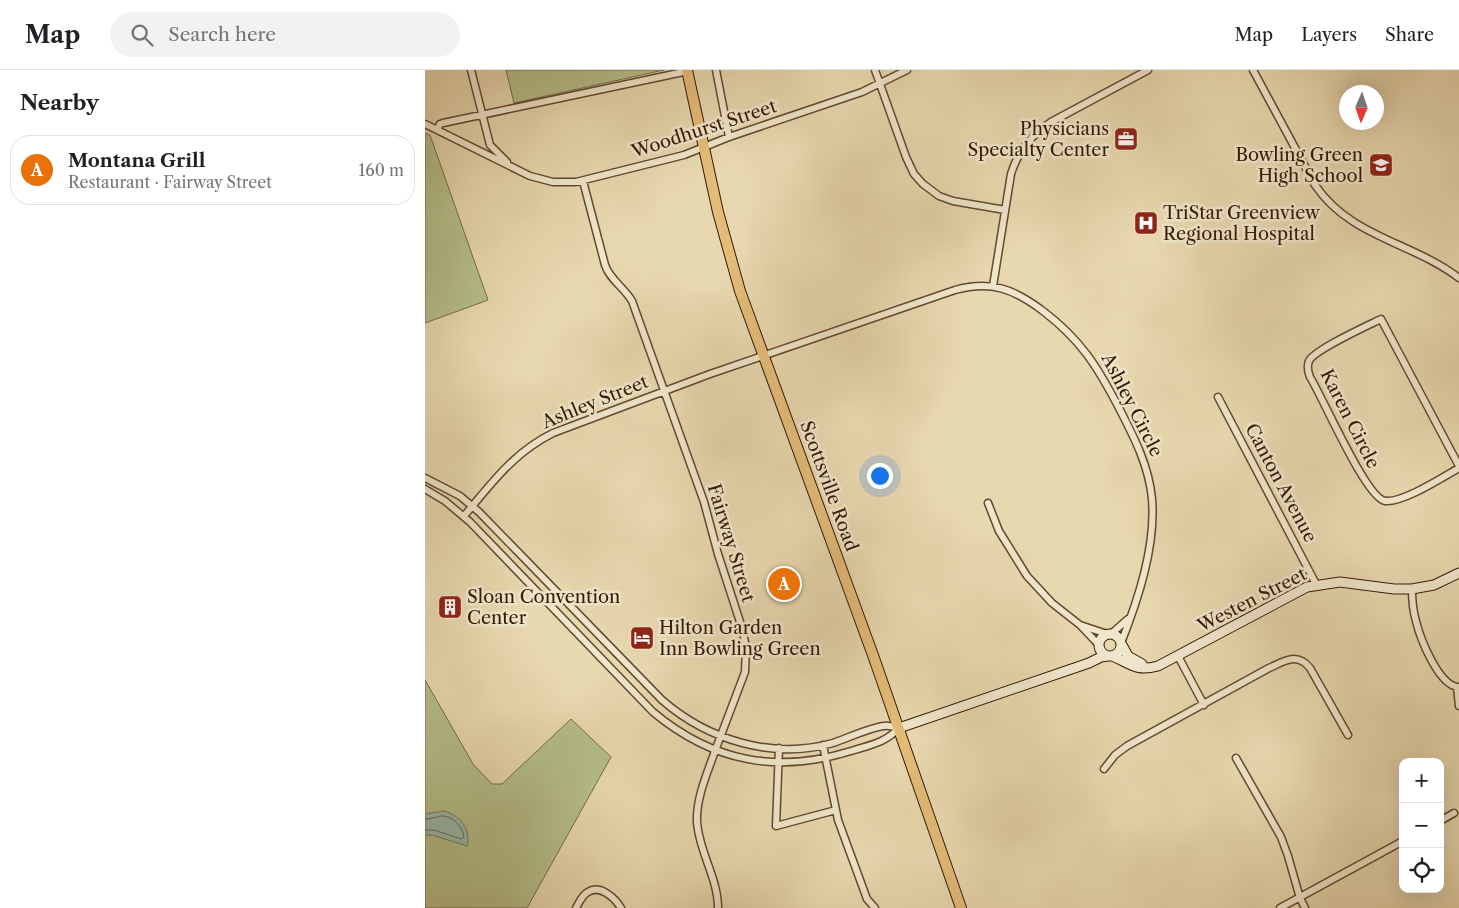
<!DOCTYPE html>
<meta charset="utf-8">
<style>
:root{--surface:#fff;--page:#f2f2f2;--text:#202124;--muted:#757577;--line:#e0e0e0;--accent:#8f2418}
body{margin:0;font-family:"Libre Caslon Text",serif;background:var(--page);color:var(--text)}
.controls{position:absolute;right:15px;bottom:15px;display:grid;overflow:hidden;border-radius:10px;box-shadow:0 5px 20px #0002}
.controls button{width:45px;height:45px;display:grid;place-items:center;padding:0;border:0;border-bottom:1px solid var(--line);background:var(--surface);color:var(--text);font:25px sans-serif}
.compass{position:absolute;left:914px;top:15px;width:45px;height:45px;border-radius:50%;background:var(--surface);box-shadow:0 5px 20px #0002;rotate:182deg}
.you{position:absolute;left:454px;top:405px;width:18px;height:18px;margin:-12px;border:4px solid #fff;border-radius:50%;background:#1a73e8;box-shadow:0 0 0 8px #1a73e833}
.badge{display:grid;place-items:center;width:32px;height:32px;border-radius:50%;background:var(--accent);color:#fff;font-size:16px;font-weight:700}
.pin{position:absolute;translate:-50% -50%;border:2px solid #fff;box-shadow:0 1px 5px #0006}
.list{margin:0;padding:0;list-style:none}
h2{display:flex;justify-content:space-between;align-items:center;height:65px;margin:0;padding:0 20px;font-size:21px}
h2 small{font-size:16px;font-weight:400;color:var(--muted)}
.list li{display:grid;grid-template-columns:32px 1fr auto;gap:15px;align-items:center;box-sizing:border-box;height:70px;margin:0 10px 10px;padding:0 10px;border:1px solid var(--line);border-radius:20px}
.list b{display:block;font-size:19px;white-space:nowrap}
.list p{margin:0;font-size:16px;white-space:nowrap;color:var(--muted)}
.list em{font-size:16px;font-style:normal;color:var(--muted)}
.icon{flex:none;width:28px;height:28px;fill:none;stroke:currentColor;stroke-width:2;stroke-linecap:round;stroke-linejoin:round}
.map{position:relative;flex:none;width:1034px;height:838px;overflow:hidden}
header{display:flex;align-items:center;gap:30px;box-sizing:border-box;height:70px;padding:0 25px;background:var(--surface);border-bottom:1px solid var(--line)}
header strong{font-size:24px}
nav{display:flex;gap:28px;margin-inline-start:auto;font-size:18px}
.search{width:350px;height:45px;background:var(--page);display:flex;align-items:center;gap:12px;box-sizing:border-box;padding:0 18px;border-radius:28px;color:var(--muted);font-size:19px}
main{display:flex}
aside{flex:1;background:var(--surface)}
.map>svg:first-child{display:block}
.green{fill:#b5bf8b;stroke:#756c47}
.water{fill:#97baaa;stroke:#707a67}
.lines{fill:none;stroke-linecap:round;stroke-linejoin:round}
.shore{stroke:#666a56;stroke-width:1}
.street-casing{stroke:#62492e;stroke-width:9}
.secondary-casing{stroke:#351903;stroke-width:11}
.primary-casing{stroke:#351903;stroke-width:12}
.street{stroke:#f0e6cb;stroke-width:6}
.secondary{stroke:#f0e6cb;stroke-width:9}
.primary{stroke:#e4bc78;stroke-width:10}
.labels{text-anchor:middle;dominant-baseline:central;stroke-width:5;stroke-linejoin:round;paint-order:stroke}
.street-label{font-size:18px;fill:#351903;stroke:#f0e6cb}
.poi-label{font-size:18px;fill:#351903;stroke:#f0e6cb;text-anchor:start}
</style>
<header>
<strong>Map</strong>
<div class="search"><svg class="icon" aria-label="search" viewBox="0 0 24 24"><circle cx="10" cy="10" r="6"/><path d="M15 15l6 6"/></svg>Search here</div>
<nav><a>Map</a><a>Layers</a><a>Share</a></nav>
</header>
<main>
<aside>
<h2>Nearby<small></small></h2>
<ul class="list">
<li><span class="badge" style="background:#e8710a">A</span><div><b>Montana Grill</b><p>Restaurant · Fairway Street</p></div><em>160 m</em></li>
</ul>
</aside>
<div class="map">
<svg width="1034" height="838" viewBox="0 0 1034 838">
<rect width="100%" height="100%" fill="#e8d8af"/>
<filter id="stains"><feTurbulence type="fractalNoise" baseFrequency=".004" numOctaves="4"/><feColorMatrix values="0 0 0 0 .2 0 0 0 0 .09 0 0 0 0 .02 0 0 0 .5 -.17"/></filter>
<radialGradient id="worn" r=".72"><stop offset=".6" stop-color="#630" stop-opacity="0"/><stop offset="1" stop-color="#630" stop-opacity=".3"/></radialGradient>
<!-- green -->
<path class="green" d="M81,0h158l-150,33z
M0,63l5,2 58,165 -63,23z
M0,610l48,84 19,20h10l69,-65 40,38 -84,151h-102z"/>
<!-- water -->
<path class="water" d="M20,741c16,6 24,16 23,33l-1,2 -35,-11h-7v-21z"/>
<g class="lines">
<!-- shore -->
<path class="shore" d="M0,749c6,0 11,-2 16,-3 11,-1 22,11 23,21l-3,2 -27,-9h-9"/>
<defs>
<path id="street" d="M46,0l19,75 17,17
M291,0l13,67
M450,0l31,87 8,17 9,10 16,12 14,5 52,9
M828,0l62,115c35,52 97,57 144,93
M0,54l105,52 23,6h23l108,-27 45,-18 133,-45 45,-22
M12,60l3,-6 3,-1 245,-52
M158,111l22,84c5,15 19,22 27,36l72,201 14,52 24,74 4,19 -1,25c-10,26 -20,53 -30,79 -8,23 -19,47 -18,71 2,30 21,56 21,86
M568,216l18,-112c7,-23 20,-39 40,-52l97,-52
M793,327l98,187
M1034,396l-78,-147c-14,7 -67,31 -72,42 -2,5 -1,11 1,16 13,21 56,121 75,124 18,2 58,-24 74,-33
M0,408l35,18 19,16 183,188c46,40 110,60 171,43 15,-5 38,-16 51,-17 5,-1 11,1 15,2 -14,15 -29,17 -48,23 -74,23 -138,11 -198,-39l-183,-190 -25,-21 -20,-12
M563,433l11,28 28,45 25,27 28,22 19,20
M39,446c28,-33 49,-63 89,-83l157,-59 245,-84c36,-10 59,-1 88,21 38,29 54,55 76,97 15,29 30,58 33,91 4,47 -14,101 -31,144
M987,519c0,11 1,22 4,32 4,17 23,66 43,66
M655,555l27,9
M686,564l17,-15
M753,586l26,49
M1032,617l2,19
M398,675l15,75 29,79 8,9
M354,678l-3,78 60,-16
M811,688l45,79 7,19 12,42 5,10
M679,699l11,-14 12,-9 142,-78c16,-7 28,-16 41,0l38,67
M1015,751l14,-8
M151,838c3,-5 6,-13 12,-16 12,-8 27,6 33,16
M855,838l123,-67"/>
<path id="secondary" d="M674 575a11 11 0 1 1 22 0a11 11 0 1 1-22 0Z
M697,575l6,11 14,8
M687,586c20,8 23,16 46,10l149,-79 33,-5 54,7h18l22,-4 25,-12
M474,658l190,-65 12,-6 7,-1"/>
<path id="primary" d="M262,0l31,142 22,79 134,367 87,250"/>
</defs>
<!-- street casing -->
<use href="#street" class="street-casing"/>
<!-- secondary casing -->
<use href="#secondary" class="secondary-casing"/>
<!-- primary casing -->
<use href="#primary" class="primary-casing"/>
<!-- street -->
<use href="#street" class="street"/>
<!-- secondary -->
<use href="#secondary" class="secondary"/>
<!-- primary -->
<use href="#primary" class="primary"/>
</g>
<!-- icons -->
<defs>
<symbol id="office-square" viewBox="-11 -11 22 22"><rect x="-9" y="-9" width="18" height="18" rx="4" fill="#8f2418" stroke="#f0e6cb"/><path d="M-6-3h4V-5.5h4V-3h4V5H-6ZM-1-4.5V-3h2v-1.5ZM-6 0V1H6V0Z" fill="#fff"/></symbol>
<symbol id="school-square" viewBox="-11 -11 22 22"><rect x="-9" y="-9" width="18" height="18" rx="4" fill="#8f2418" stroke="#f0e6cb"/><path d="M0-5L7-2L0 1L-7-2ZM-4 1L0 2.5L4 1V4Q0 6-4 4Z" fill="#fff"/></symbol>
<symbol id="hospital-square" viewBox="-11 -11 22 22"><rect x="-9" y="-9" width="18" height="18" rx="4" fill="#8f2418" stroke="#f0e6cb"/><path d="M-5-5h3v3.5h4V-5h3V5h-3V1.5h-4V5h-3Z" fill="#fff"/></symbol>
<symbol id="building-square" viewBox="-11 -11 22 22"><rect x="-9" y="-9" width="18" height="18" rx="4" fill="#8f2418" stroke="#f0e6cb"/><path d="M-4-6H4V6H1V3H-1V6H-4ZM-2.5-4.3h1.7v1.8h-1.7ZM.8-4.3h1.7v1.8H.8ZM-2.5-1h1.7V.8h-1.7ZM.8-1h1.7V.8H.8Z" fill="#fff"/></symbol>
<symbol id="hotel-square" viewBox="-11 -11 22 22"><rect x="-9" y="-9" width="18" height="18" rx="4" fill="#8f2418" stroke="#f0e6cb"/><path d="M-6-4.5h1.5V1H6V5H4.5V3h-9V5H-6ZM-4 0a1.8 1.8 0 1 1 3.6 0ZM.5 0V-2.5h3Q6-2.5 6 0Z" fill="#fff"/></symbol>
</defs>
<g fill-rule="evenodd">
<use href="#office-square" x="687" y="55" width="28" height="28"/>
<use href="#school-square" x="942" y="81" width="28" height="28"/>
<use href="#hospital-square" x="707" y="139" width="28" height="28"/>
<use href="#building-square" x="11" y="523" width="28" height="28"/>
<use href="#hotel-square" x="203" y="554" width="28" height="28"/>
</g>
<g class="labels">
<!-- street labels -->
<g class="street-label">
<text transform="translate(279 59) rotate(-18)">Woodhurst Street</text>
<text transform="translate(170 332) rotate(-22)">Ashley Street</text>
<text transform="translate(707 335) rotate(63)">Ashley Circle</text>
<text transform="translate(925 349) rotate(63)">Karen Circle</text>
<text transform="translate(856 413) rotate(62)">Canton Avenue</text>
<text transform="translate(404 416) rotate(70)">Scottsville Road</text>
<text transform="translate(306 473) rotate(73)">Fairway Street</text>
<text transform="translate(827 530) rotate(-27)">Westen Street</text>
</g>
<!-- poi labels -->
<g class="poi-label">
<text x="684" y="59" text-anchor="end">Physicians<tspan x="684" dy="21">Specialty Center</tspan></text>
<text x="938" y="85" text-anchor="end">Bowling Green<tspan x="938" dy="21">High School</tspan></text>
<text x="738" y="143">TriStar Greenview<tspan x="738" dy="21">Regional Hospital</tspan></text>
<text x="42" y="527">Sloan Convention<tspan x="42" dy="21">Center</tspan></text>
<text x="234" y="558">Hilton Garden<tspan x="234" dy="21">Inn Bowling Green</tspan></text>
</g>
</g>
<rect width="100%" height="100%" filter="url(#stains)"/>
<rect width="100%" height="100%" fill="url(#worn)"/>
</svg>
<div class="controls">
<button>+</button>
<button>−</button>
<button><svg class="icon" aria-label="locate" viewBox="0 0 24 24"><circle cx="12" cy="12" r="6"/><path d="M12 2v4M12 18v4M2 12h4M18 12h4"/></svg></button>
</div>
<svg class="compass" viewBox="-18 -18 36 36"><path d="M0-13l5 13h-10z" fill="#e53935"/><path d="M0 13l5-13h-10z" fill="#757577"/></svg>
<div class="you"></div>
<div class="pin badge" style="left:359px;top:514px;background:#e8710a">A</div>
</div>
</main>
